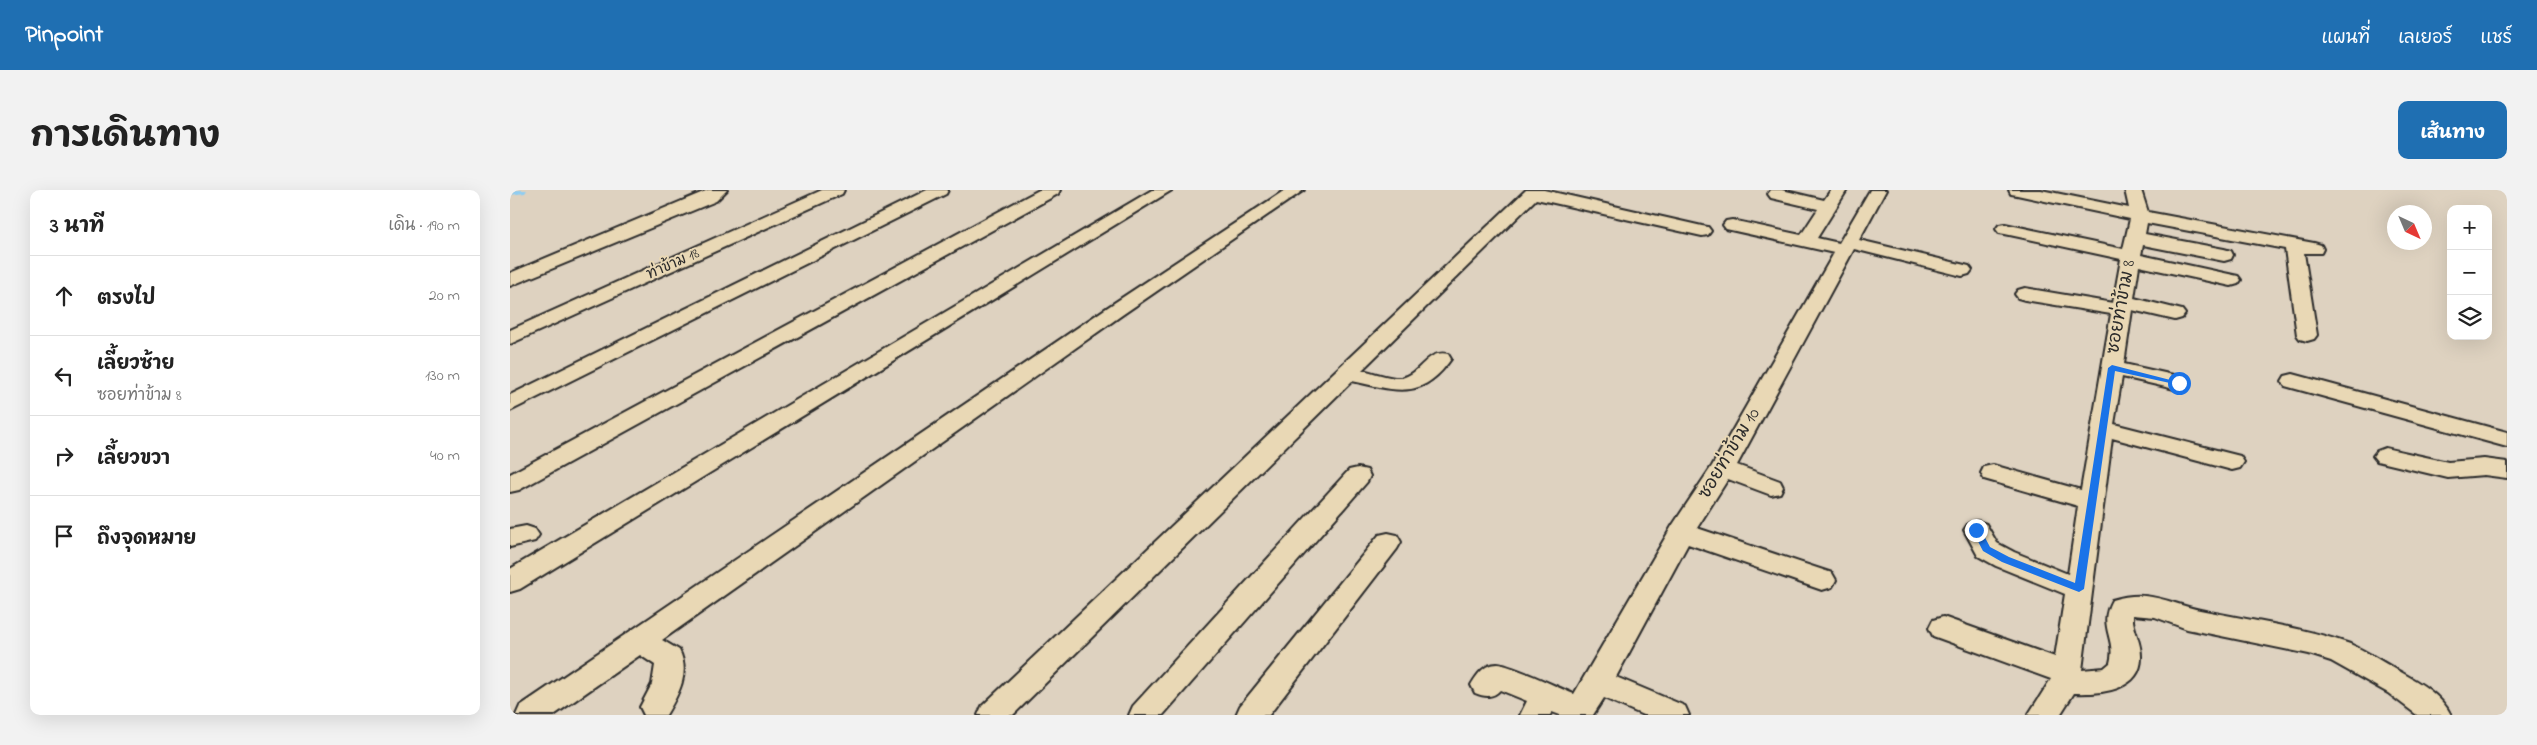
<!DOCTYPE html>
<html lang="th">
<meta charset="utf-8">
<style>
:root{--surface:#fff;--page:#f2f2f2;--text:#222;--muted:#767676;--line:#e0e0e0;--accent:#1f6fb2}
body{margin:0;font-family:"Indie Flower","Playpen Sans Thai",sans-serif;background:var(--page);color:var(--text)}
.controls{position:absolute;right:15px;top:15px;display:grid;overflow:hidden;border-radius:10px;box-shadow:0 5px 20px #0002}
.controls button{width:45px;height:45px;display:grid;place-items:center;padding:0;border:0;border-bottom:1px solid var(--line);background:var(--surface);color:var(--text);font:25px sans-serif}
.compass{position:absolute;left:1877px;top:15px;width:45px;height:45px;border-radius:50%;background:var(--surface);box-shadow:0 5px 20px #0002;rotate:136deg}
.stop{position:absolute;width:15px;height:15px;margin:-11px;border:4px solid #1a73e8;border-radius:50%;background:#fff}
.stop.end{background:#1a73e8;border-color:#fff;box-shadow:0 1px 5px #0008}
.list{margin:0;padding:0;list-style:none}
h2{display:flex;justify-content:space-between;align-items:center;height:65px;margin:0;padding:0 20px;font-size:21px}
h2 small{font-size:16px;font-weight:400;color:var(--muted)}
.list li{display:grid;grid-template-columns:32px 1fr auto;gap:15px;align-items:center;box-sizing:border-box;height:80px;padding:0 20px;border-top:1px solid var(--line)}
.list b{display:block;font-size:19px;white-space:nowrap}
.list p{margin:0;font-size:16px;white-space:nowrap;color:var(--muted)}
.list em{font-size:16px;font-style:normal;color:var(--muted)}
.icon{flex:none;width:28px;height:28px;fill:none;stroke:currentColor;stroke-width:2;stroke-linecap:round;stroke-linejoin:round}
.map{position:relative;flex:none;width:1997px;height:525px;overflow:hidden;border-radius:10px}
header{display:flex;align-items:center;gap:30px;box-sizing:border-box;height:70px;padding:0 25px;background:var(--accent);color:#fff}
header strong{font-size:24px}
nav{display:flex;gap:28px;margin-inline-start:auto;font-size:18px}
.intro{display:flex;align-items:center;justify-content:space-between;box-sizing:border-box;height:120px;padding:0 30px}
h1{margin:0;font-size:35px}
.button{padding:12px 22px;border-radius:10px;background:var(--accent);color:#fff;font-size:18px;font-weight:700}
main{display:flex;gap:30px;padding:0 30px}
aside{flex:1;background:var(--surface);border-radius:10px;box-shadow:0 5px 20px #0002}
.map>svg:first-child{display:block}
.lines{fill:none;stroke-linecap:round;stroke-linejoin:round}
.canal{fill:#90cdf1;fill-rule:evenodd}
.minor-casing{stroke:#2b2b2b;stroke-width:4}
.minor{fill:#e9d8b5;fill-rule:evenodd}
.route{fill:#1a73e8}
.labels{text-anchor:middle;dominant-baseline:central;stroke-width:4;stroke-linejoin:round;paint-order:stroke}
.far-street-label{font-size:15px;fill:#2b2b2b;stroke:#e9d8b5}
.street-label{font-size:18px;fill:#2b2b2b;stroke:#e9d8b5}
</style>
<header>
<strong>Pinpoint</strong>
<nav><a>แผนที่</a><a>เลเยอร์</a><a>แชร์</a></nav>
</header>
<div class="intro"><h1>การเดินทาง</h1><a class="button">เส้นทาง</a></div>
<main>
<aside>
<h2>3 นาที<small>เดิน · 190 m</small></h2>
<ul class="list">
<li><svg class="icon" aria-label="ahead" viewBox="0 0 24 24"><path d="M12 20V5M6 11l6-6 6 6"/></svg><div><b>ตรงไป</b></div><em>20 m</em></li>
<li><svg class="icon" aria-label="left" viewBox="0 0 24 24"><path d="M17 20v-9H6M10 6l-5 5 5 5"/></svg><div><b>เลี้ยวซ้าย</b><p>ซอยท่าข้าม 8</p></div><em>130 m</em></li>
<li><svg class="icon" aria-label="right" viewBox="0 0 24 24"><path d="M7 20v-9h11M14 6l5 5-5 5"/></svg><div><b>เลี้ยวขวา</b></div><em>40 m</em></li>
<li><svg class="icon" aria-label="arrive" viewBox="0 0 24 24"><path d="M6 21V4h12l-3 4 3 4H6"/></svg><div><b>ถึงจุดหมาย</b></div></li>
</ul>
</aside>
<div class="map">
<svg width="1997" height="525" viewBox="0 0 1997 525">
<rect width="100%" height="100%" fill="#ded2c0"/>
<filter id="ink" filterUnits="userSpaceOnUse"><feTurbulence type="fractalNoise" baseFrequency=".02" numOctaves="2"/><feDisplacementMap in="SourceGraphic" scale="10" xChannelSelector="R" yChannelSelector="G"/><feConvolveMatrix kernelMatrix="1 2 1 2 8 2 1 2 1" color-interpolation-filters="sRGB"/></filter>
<g filter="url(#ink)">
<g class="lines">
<!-- canal -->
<path class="canal" d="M0,0h17l-2,3 -15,2z"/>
<defs>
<path id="minor" d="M198,0h19l-11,11 -206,85v-13z
M312,0h22l-2,4 -332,150v-14z
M417,0h21l-2,4 -436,217v-16z
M529,0h21l-2,4 -539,296 -9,2v-18z
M642,0h20l-652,399 -10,3v-23z
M775,0h19l-182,125 -460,325 17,10c12,23 -1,45 -13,65h-22l-4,-8 12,-23 3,-19 -15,-10 -86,60h-38l4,-9 588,-399z
M1016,0h18l158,36 6,1 3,4 -3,4 -6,1 -166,-37 -174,171c11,2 28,9 39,8 20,-3 25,-29 47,-24l3,5c-30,43 -56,31 -99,22l-339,334h-35l4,-9z
M1261,0h11l42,10 7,-10h16l-30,48 22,5 31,-53h16l-27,50 110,26 3,4 -3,4 -7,2 -108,-27 -117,216 43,16 3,6 -3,6 -9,2 -43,-16 -31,49 135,45 4,7 -4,7 -10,3 -134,-46 -72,133 69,29 4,9h-46l-39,-17 -11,17h-33l-8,-3 -2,3h-30l7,-14 -27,-11c-7,8 -15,7 -25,3l-4,-8c6,-10 13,-21 26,-21 13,0 62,24 77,30l98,-168 40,-60 122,-213 -108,-24 -3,-4 3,-4 6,-1 69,15 17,-26 -47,-11 -3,-4z
M1499,0h32l88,18 -4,-18h16l7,22 166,31 7,2 2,4 -2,4h-17l13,82 -3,4 -7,2 -7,-2 -3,-4 -12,-86 -138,-26 -2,11 79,15 7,2 2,4 -2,4 -7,2 -81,-16 -2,10 97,21 3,4 -3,4 -7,2 -92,-20 -5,32 48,12 3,4 -3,4 -7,2 -43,-10 -8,54 63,14 3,5 -3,5 -8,2 -57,-13 -8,47 126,32 4,6 -4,6 -8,2 -120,-32 -30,232 22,-2 6,-5c7,-25 -13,-36 2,-63 38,-12 57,4 93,11 48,10 98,16 145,33 16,7 31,17 47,26 20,11 44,24 54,45h-34l-29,-22 -57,-32 -22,-7 -122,-25 -32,-12 -22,-2v6c2,12 8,22 8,35 1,35 -41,38 -67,37l-14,22h-32l23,-36 -118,-43 -4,-8 4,-8 10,-3 112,40 10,-63 -69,-28 -18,-10 -14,-26 4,-6 9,-3 9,3 11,19 17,9 54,22 10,-68 -94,-27 -3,-6 3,-6 9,-2 88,25 30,-176 -86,-14 -7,-2 -3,-4 3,-4 7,-2 88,15 8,-44 -116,-25 -6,-1 -3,-4 3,-4 6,-1 118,25 7,-30 -113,-24 -6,-1z
M1783,184l214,58v15l-222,-61 -3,-5 3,-5z
M1875,258l63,14 36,-3 23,3v16l-23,-3 -36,3 -71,-17 -4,-5 4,-5z
M848,278l9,2 3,6 -3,6 -204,233h-34l4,-9 216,-236z
M16,336l9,3 4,6 -4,6 -25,6v-18z
M878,343l9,2 4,7 -4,7 -128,166h-33l4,-9 139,-171z"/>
</defs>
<!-- minor casing -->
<use href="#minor" class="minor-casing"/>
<!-- minor -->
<use href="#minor" class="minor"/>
</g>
</g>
<!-- route -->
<path class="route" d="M1602,175l70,18 -3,2 -64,-14 -31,218 -5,3 -77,-30 -19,-11 -11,-21 8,-2 10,19 19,10 66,26 33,-215z"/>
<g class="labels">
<!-- far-street labels -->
<g class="far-street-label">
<text transform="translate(163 74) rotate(-24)">ท่าข้าม 18</text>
</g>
<!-- street labels -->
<g class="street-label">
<text transform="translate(1612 117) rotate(-80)">ซอยท่าข้าม 8</text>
<text transform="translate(1220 264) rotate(-59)">ซอยท่าข้าม 10</text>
</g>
</g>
</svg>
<div class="controls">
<button>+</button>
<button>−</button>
<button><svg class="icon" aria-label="layers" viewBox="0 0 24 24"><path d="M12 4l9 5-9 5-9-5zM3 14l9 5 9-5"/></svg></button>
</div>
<svg class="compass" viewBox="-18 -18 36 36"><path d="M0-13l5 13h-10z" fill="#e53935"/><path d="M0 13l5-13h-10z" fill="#767676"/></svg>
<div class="stop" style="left:1669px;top:193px"></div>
<div class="stop end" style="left:1466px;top:340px"></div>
</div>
</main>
